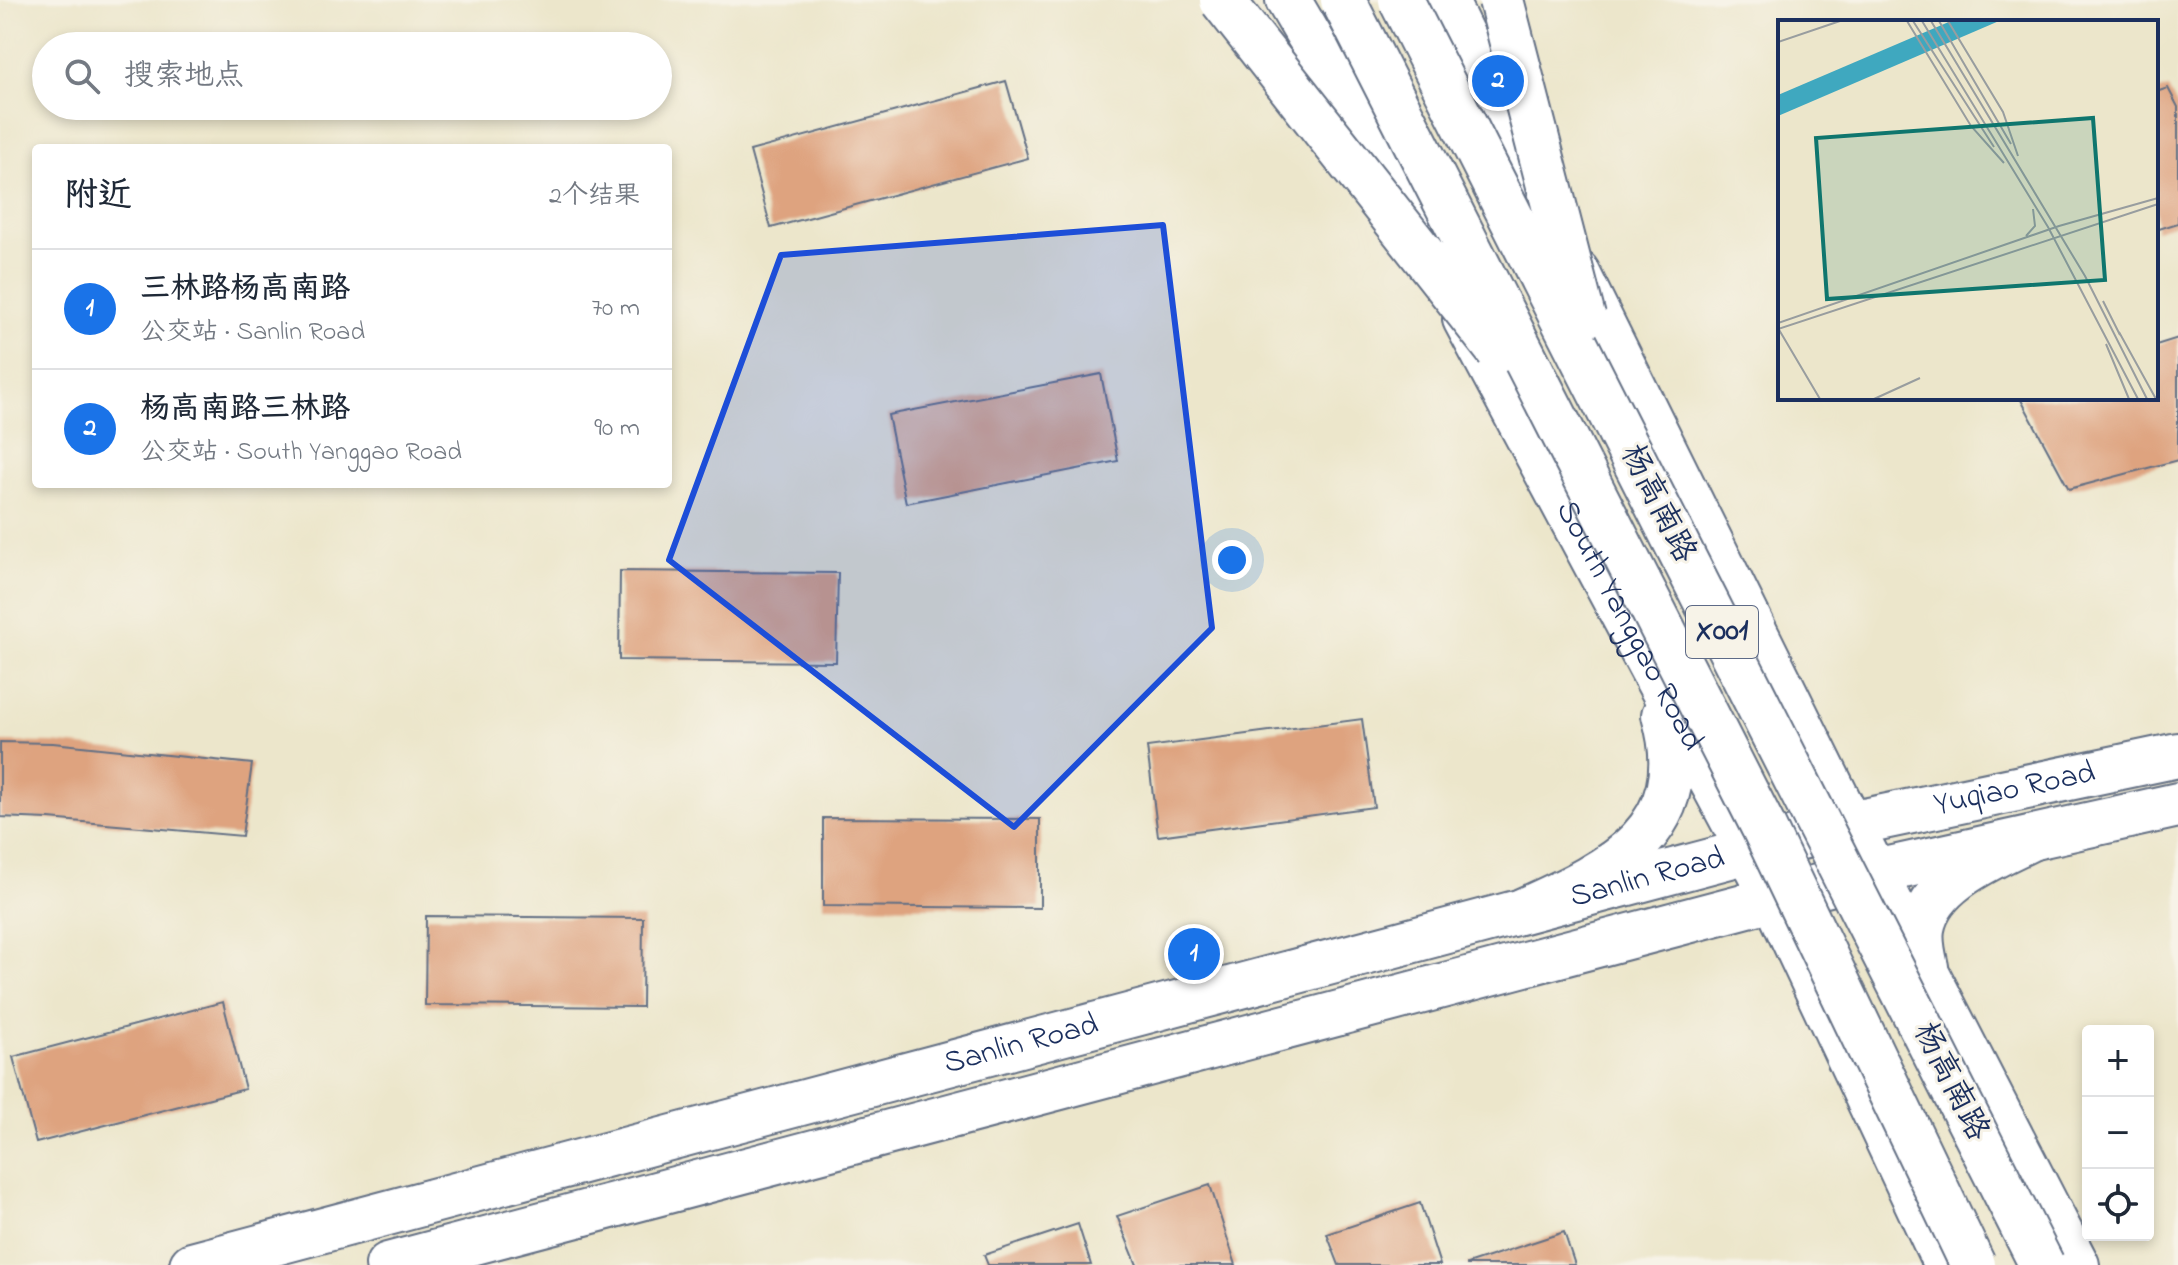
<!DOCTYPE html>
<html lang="zh">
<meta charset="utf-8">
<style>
:root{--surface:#fff;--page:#f2f2f3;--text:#1f2937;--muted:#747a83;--line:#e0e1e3;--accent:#1a73e8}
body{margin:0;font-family:"Indie Flower","LXGW WenKai TC",sans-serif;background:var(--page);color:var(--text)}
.controls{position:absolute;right:24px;bottom:24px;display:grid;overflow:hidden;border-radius:8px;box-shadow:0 4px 12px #0003}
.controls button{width:72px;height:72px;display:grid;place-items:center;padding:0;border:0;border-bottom:2px solid var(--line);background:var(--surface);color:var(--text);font:40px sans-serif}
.you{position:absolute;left:1232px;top:560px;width:28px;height:28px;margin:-20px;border:6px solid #fff;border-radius:50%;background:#1a73e8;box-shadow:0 0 0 12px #1a73e833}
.badge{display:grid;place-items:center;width:52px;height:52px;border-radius:50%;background:var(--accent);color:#fff;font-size:26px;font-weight:700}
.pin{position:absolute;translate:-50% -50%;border:4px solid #fff;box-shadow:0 2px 8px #0006}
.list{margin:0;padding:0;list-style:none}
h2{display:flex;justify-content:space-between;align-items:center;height:104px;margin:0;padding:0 32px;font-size:34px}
h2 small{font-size:26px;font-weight:400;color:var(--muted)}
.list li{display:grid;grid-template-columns:52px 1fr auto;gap:24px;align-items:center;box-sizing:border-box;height:120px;padding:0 32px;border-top:2px solid var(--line)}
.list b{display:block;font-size:30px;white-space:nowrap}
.list p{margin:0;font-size:26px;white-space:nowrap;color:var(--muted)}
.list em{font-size:26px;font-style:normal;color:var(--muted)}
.icon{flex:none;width:44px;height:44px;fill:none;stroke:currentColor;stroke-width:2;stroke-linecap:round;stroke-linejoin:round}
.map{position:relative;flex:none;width:2178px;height:1265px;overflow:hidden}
.search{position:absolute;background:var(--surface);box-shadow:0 4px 12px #0003;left:32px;top:32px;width:640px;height:88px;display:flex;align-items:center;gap:20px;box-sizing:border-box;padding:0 28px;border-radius:44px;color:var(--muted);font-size:30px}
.panel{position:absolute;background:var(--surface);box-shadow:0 4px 12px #0003;left:32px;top:144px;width:640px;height:344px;border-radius:8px}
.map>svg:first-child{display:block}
.building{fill:#dea37f}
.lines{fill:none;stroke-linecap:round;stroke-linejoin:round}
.secondary-casing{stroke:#646f84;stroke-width:48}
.primary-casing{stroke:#646f84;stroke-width:48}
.secondary{stroke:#fff;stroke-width:44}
.primary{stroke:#fff;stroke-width:44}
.highway-bridge-casing{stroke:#646f84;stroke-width:48;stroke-linecap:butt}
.highway-bridge{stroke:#fff;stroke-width:44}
.marked{fill:#1d4ed8;fill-opacity:0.2;stroke:#1d4ed8;stroke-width:6;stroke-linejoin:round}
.labels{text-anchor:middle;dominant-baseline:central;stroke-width:6;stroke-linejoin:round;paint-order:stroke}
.shield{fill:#f7f3e8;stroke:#5d6a87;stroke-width:2}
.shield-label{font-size:30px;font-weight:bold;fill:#1b2f5e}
.street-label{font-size:32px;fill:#1b2f5e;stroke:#f7f3e8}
.inset-road{fill:none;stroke:#989d9f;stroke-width:2}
.view{fill:#0f766e;fill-opacity:0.15;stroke:#0f766e;stroke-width:4}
.inset-edge{fill:none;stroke:#1b2f5e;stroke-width:4}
</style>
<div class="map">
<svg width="2178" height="1265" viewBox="0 0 2178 1265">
<rect width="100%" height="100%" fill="#f7f3e8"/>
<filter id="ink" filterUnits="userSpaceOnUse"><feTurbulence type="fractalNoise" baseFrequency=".0125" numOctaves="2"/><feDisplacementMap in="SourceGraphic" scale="16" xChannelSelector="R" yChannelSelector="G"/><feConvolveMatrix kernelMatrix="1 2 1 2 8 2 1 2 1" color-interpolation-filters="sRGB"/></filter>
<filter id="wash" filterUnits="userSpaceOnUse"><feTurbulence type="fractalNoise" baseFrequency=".006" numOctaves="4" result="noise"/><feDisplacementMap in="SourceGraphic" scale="32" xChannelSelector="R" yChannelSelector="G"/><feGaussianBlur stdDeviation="1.8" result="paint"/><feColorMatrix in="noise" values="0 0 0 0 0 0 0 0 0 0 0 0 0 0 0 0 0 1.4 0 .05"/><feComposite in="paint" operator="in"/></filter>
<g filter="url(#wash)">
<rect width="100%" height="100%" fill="#ece6cb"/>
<g id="blocks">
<!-- building -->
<path class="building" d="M1006,81l22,77 -257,70 -21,-77z
M2168,88l10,19v116l-22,7v-138z
M2178,338v122l-109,29 -49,-91h136v-53z
M1101,374l17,87 -212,42 -18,-88z
M620,571l218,2 -2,89 -217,-2z
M1362,719l12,88 -216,29 -11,-89z
M0,742l53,1 199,21 -10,72 -193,-17 -49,-2z
M823,818l217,1v89l-217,-2z
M426,916l217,2 -1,89 -217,-2z
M223,1002l22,87 -209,54 -23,-86z
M1210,1185l26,80h-99l-20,-49z
M1420,1203l20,62h-101l-12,-31z
M1078,1224l13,41h-103l-4,-10z
M1564,1232l11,33h-108v-1z"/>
</g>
</g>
<g filter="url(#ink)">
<use href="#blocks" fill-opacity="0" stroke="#646f84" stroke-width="2"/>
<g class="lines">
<defs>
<g id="secondary">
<path id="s1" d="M192,1265l1658,-441 328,-69"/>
<path d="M388,1265l1386,-367 102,-26 302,-67"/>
</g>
<g id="primary">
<path d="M1288,0l91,155 41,78"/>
<path d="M1445,0l100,207"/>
<path d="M1577,272l273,552 227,441"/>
<path id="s2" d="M1465,319l309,579 172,367"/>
<path d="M1524,910c89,-40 173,-80 140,-195"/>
<path d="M1926,967c-3,-13 -6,-25 -4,-38 8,-48 71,-72 109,-91"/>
</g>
</defs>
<!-- secondary casing -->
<use href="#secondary" class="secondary-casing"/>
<!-- primary casing -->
<use href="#primary" class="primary-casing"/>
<!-- secondary -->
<use href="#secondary" class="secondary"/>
<!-- primary -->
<use href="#primary" class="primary"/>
<defs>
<path id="highway-bridge" d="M1222,0l276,350
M1343,0l420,826 210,439
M1401,0l641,1265
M1501,0l82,317"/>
</defs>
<!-- highway-bridge casing -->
<use href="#highway-bridge" class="highway-bridge-casing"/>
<!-- highway-bridge -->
<use href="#highway-bridge" class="highway-bridge"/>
</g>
</g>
<!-- marked area -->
<path class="marked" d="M1163,225l49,403 -198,199 -345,-267 112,-305z"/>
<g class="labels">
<!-- shield labels -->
<rect class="shield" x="1686" y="606" width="72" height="52" rx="6"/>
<g class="shield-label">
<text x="1722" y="632">X001</text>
</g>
<!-- street labels -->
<g class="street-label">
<text transform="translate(1657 504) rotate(63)">杨高南路</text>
<text stroke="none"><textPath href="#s2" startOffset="348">South Yanggao Road</textPath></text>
<text stroke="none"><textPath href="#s1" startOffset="1884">Yuqiao Road</textPath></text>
<text stroke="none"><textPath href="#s1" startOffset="1506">Sanlin Road</textPath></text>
<text stroke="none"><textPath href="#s1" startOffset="858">Sanlin Road</textPath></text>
<text transform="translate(1950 1082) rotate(63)">杨高南路</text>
</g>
</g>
<!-- overview -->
<g transform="translate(1778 20)">
<rect width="380" height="380" fill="#ece6cb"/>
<path d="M173,1h48l-221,95v-21z" fill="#3fa8bf"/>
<path class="inset-road" d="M129,1l64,105 33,37M135,1l81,126M144,1l126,206 90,172M153,1l154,255 62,123M161,1l72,123M170,1l55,91 15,44M0,22l62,-21M248,216l9,-10 -2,-17M325,281l17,34M0,303l281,-97 99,-28M0,308l42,71M0,309l380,-125M341,312l37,67M328,324l23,55M96,379l46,-21"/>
<path class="view" d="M315,98l12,162 -278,19 -11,-161z"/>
<rect width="380" height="380" class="inset-edge"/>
</g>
</svg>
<div class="controls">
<button>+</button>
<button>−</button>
<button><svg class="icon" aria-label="locate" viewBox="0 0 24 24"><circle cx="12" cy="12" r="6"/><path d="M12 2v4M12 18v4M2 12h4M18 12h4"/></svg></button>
</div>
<div class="you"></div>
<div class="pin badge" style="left:1194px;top:954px">1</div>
<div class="pin badge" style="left:1498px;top:81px">2</div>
<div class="search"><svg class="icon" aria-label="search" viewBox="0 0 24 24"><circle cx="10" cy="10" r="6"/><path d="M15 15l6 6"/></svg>搜索地点</div>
<section class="panel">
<h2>附近<small>2个结果</small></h2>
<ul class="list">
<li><span class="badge">1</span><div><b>三林路杨高南路</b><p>公交站 · Sanlin Road</p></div><em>70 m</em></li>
<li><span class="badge">2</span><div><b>杨高南路三林路</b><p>公交站 · South Yanggao Road</p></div><em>90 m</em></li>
</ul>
</section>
</div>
